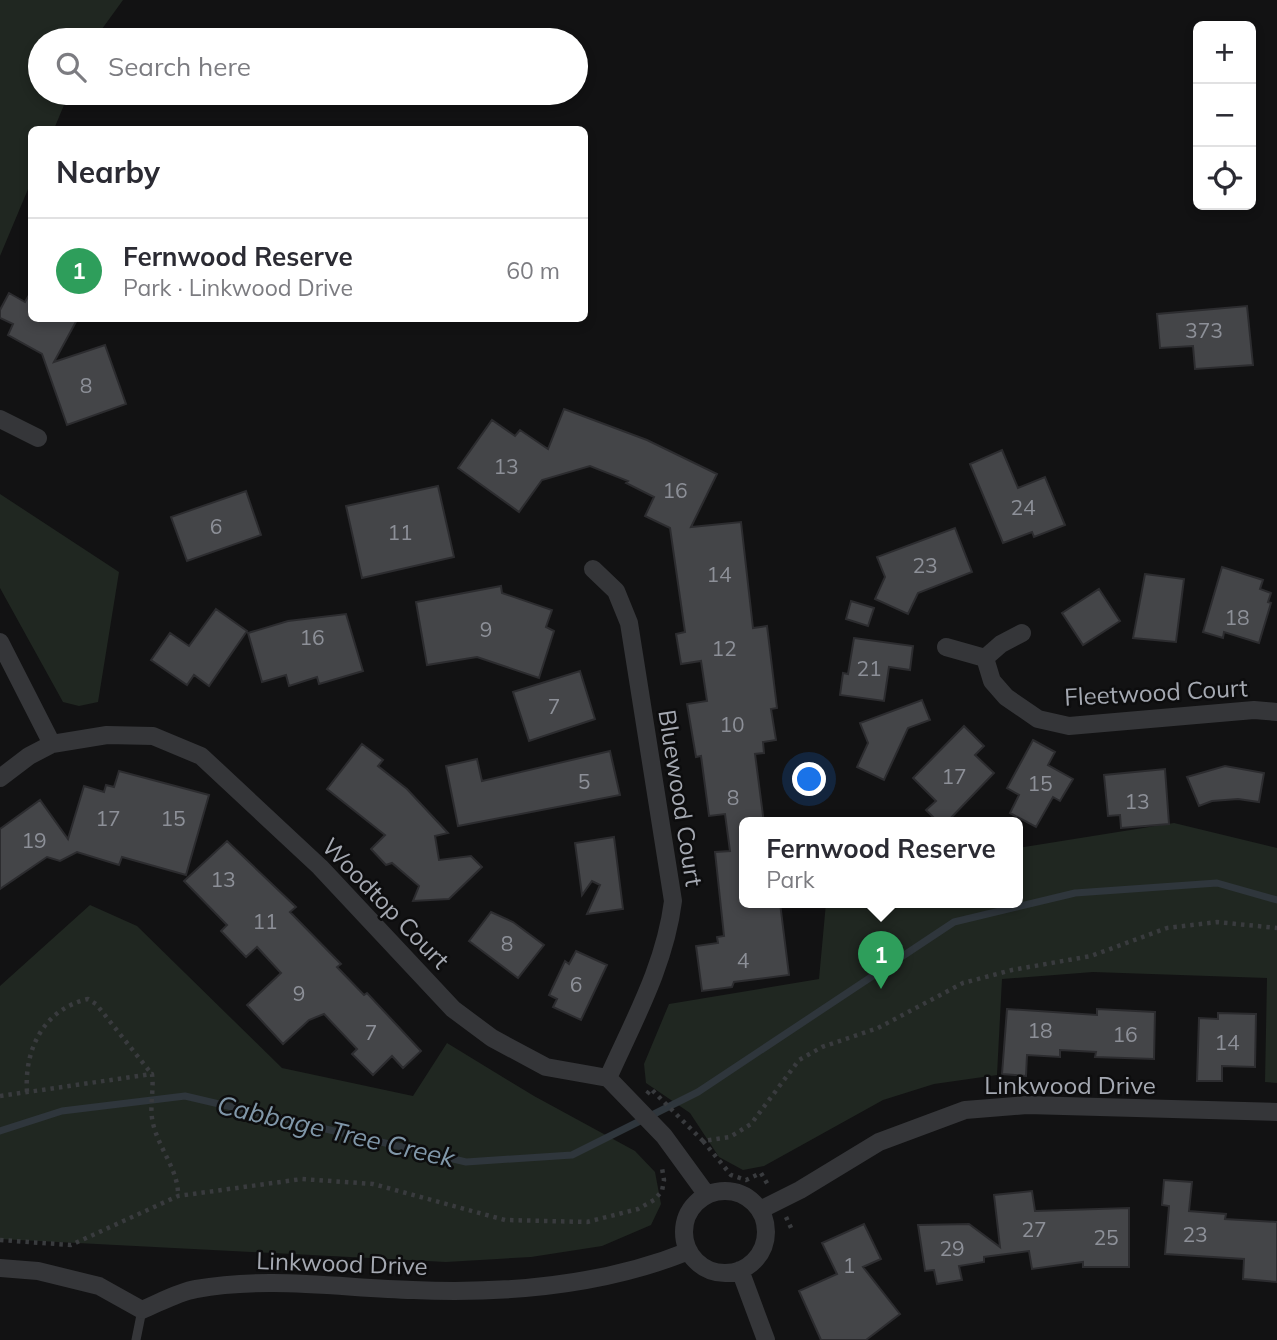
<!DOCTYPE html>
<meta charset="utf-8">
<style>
:root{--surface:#fff;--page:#f7f7f7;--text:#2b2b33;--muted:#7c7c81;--line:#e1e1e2;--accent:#2563eb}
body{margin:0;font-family:Mulish,sans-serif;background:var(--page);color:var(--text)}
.controls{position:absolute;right:21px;top:21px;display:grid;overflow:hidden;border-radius:10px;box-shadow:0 4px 10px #0003}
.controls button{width:63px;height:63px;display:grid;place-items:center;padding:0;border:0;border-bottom:2px solid var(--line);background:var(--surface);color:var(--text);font:35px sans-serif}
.you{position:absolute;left:810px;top:780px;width:24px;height:24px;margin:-18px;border:5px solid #fff;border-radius:50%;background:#1a73e8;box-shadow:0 0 0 10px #1a73e833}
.badge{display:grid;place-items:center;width:46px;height:46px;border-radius:50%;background:var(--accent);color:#fff;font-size:23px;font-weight:700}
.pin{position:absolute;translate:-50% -58px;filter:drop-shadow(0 2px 4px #0008)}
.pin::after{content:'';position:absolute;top:37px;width:24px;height:21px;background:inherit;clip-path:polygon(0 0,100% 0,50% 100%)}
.popup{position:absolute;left:739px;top:817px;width:284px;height:91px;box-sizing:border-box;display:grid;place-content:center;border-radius:10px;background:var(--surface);filter:drop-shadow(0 2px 5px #0005);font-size:23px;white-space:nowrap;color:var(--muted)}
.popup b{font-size:26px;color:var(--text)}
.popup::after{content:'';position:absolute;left:50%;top:100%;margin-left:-14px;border:14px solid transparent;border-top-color:var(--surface)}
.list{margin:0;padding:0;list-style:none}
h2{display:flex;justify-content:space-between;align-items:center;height:91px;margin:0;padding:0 28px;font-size:30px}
h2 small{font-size:23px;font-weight:400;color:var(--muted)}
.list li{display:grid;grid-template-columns:46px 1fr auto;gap:21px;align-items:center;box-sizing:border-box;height:105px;padding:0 28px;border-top:2px solid var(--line)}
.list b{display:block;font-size:26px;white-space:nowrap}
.list p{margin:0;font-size:23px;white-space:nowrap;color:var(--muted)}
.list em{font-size:23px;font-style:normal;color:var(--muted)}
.icon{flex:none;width:38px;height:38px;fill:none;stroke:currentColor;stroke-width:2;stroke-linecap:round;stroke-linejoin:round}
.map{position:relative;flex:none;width:1277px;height:1340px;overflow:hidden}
.search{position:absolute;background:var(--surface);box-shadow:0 4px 10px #0003;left:28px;top:28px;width:560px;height:77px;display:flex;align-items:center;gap:18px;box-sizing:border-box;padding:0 24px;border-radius:38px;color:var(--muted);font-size:26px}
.panel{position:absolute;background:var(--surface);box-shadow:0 4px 10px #0003;left:28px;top:126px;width:560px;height:196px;border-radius:10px}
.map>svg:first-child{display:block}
.green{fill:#202721}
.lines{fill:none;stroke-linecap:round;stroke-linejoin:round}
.stream{stroke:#2f363c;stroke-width:7}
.building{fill:#444548;stroke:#2c2c2f;stroke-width:2}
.path{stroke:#393b3e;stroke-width:4.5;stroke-dasharray:3.5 5;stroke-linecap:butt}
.lane{stroke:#353639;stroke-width:9}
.street{stroke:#353639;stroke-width:18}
.labels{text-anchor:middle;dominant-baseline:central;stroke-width:5;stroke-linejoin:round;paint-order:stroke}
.number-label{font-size:21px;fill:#8d9098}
.street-label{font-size:24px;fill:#a5a9b2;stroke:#0d0d0e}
.water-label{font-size:26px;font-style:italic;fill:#8097a9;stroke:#0d0d0e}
</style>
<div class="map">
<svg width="1277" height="1340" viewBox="0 0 1277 1340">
<rect width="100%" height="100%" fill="#121213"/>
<!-- green -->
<path class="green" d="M0,0h123l-29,40h-54v53h29l-15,36 -22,1 -1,52 -31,74z
M0,494l119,78 -21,130 -19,4 -16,-4 -63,-114z
M1174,823l103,25v235l-12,-1 2,-104 -174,-6 -91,7 -5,96 -63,9 -51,16 -119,66 -21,4 -24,-13 -29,-44 -44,-30 -2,-19 25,-60 150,-25 7,-76h192v-55z
M90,905l47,21 145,142 131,28 34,-53 87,53 101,55 20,21 6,32 -10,21 -49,21 -71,11 -85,5 -446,-23v-253z"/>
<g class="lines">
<!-- stream -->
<path class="stream" d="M0,1131l62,-20 123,-15 281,66 106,-7 126,-63 256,-170 121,-29 142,-10 60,17"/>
</g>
<!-- building -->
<path class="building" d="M32,290v28h46l-24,44 51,-17 21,59 -59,21 -25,-71 -34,-19 5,-11 -13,-6v-8l9,-17 16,9z
M1247,306l6,59 -58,4 -2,-23 -33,2 -3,-34z
M564,409l83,31 70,34 -26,53 50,-5 12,106 14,-2 10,82 -6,1 5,31 -13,2 1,11 -9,1 9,69h-19v80h35l9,72 -55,7 -2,5 -30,4 -6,-45 22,-3 -1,-6 7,-1 -9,-84 15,-1 -5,-37 -16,2 -8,-60 -5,1 -9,-53 20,-3 -6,-40 -20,3 -5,-30 9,-2 -15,-104 -25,-12 9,-19 -28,-14 2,-2 -38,-15 -48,14 -23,32 -61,-44 34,-48 23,16 5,-6 28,19z
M1002,450l16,38 27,-11 20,48 -31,12 -2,-5 -29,11 -33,-79z
M438,486l16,71 -92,21 -16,-72z
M246,491l15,44 -74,26 -16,-44z
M955,528l17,44 -54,21 -10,21 -33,-15 10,-22 -8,-20z
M1222,567l41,13 -3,9 11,4 -3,9 3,1 -12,40 -35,-11 -1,6 -20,-6z
M1145,574l39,5 -8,63 -43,-4z
M501,586l1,7 50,17 -6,17 8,4 -15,47 -62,-21 -50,8 -11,-63z
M1099,589l21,32 -37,24 -21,-32z
M851,601l23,7 -6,18 -22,-7z
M216,609l31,22 -38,55 -15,-11 -7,10 -36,-25 19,-27 19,13z
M346,614l17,57 -44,13 -2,-7 -28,9 -3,-11 -24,7 -14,-49 40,-12z
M854,638l59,8 -3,24 -21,-3 -5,34 -44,-6 3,-22 5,1z
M580,671l15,48 -66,22 -16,-49z
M922,700l8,20 -22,8 -24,52 -27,-13 11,-24 -8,-20z
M964,726l20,20 -9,9 19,18 -48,50h-7l-13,-13 10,-9 -23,-23z
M1033,740l22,12 -7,13 25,14 -13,22 -7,-4 -17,30 -26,-14 9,-18 -12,-7z
M362,744l21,16 -5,6 29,23 41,44 -13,3 4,24 32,-4 11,11 -33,32 -36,2 6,-15 -27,-23 -6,2 -15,-16 14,-14 -58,-46z
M610,751l10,44 -162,31 -12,-60 31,-7 5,22z
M1225,766l39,7 -5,29 -21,-3 -26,2 -13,5 -12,-29z
M1165,769l4,55 -48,4 -1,-13 -12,1 -4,-41z
M119,771l90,24 -23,80 -64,-18 -3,8 -42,-13 -17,9 -13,-4 -47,32v-60l40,-29 28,39 16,-53 20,6 2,-7 8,2z
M614,837l9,72 -36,5 13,-29 -8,-4 -10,14 -7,-52z
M227,841l69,66 -6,5 51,52 -4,3 27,28 3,-2 54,58 -18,17 -11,-12 -19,19 -21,-21 5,-5 -33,-35 -15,6 -26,24 -36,-39 34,-32 -24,-26 -11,10 -25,-26 6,-6 -43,-44z
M491,912l22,10 31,23 -26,33 -49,-37z
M576,951l31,14 -26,55 -28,-13 4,-8 -8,-4 16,-34 4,3z
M1007,1009l90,6v-6l58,3 -1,47 -59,-2 1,-5 -36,-2v7l-33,-2 -1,21 -24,-2z
M1218,1013l38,1 -1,53 -33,-1v15h-25l2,-63 19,1z
M1164,1180l28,2 -3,29 37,3 -1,5 52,3v60l-34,-3 1,-20 -79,-5 4,-48 -7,-1z
M1032,1191l3,20 94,-3v59h-46v-5l-51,7 -3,-18 -45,6v5l-25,4 3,14 -25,4 -3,-14 -9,1 -7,-46 51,-1 31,23 -6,-52z
M864,1224l17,35 -18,8 37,47 -34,26h-45l-22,-49 38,-17 -15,-31z"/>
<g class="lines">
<!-- path -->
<path class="path" d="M27,1092c-3,-43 17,-83 61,-93l8,5 55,69
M647,1094l4,-5 52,52 27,-4 21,-13 48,-64 23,-13 56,-19 85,-45 49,-13 79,-14 76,-28 50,-6 60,6
M0,1096l152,-22c2,15 -2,30 0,44 4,28 27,51 26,78
M703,1141l28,34 15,5 15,-7 7,12
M786,1217l6,13
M0,1240l71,5 107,-49 124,-17 71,5 132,36 82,2 51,-13 16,-9 8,-9 2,-11 -2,-12"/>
<!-- lane -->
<path class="lane" d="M136,1340l6,-30"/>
<!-- street -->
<path class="street" d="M0,419l38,19
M593,569l23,22 13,32 44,278c-8,64 -39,119 -65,177
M0,642l52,102
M946,647l39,11 16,-14 21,-11
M985,658l7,23 14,16 32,22 31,7 185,-16 23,2
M0,778l29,-22 23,-12 55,-9 46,1 48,20 119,111 133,142 39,29 54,29 62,11 56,58 43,59
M684 1232a41 41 0 1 1 82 0a41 41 0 1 1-82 0Z
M760,1210l40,-20 79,-48 86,-32 62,-5 250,7
M0,1268l38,3 61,15 43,24c17,-7 36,-18 54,-21 70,-13 146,-1 217,1 93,4 189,-4 276,-39
M740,1270l26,70"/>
</g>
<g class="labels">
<!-- number labels -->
<g class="number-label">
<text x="1204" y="330">373</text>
<text x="86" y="385">8</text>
<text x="506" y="466">13</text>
<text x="675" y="490">16</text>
<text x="1023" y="507">24</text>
<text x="216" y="526">6</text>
<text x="400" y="532">11</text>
<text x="925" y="565">23</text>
<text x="719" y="574">14</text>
<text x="1237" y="617">18</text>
<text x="486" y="629">9</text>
<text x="312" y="637">16</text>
<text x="724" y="648">12</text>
<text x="869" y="668">21</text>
<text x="554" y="706">7</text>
<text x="732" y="724">10</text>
<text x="954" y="776">17</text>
<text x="584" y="781">5</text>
<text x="1040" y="783">15</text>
<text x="733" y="797">8</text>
<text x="1137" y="801">13</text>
<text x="108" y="818">17</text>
<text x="173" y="818">15</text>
<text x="34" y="840">19</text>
<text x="223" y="879">13</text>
<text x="265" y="921">11</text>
<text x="507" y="943">8</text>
<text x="743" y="960">4</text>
<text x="576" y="984">6</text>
<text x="299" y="993">9</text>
<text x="1040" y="1030">18</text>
<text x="371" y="1032">7</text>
<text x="1125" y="1034">16</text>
<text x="1227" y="1042">14</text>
<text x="1034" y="1229">27</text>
<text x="1195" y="1234">23</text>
<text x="1106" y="1237">25</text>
<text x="952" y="1248">29</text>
<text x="849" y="1265">1</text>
</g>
<!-- street labels -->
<g class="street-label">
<text transform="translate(1156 692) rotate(-3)">Fleetwood Court</text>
<text transform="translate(681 798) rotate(81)">Bluewood Court</text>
<text transform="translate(386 903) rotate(46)">Woodtop Court</text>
<text x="1070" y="1085">Linkwood Drive</text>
<text transform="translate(342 1263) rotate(2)">Linkwood Drive</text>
</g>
<!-- water labels -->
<g class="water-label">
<text transform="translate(336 1131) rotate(13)">Cabbage Tree Creek</text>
</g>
</g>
</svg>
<div class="controls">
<button>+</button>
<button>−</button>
<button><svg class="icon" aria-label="locate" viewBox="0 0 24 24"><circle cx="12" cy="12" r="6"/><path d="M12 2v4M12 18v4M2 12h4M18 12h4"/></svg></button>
</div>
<div class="you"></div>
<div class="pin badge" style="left:881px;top:989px;background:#2e9e5b">1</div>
<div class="popup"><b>Fernwood Reserve</b>Park</div>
<div class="search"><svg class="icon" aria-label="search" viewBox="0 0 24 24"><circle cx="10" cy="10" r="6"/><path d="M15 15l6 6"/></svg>Search here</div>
<section class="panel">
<h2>Nearby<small></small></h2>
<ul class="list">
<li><span class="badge" style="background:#2e9e5b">1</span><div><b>Fernwood Reserve</b><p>Park · Linkwood Drive</p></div><em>60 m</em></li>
</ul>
</section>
</div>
